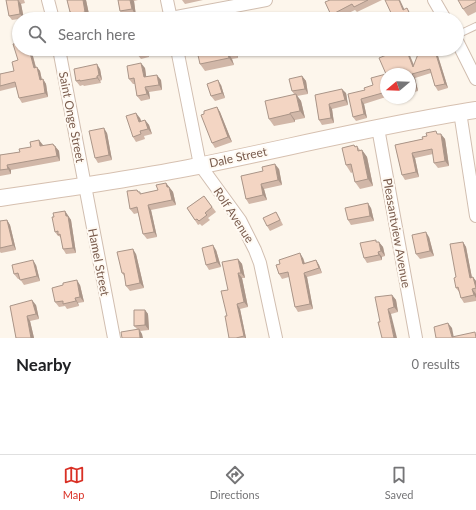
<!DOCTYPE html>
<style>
:root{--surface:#fff;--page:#f6f6f6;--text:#202124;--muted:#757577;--line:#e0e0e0;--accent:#d93025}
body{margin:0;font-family:Lato,sans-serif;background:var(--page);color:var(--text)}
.compass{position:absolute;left:380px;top:68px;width:36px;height:36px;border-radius:50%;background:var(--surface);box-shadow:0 1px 3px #0004;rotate:251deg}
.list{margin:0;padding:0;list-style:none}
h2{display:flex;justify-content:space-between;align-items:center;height:52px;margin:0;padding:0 16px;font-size:17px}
h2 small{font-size:13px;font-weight:400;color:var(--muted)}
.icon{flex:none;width:22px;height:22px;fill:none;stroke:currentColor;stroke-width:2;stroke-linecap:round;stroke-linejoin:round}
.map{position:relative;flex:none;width:476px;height:338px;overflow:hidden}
.search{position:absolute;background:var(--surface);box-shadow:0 1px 3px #0004;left:12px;right:12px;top:12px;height:44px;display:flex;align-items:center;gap:10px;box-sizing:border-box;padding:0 14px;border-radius:22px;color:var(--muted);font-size:15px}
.sheet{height:116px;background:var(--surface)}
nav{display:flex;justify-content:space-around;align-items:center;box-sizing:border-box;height:56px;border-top:1px solid var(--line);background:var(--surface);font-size:11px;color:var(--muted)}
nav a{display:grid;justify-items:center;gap:2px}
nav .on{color:var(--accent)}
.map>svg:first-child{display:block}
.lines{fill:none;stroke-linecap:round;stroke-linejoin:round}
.lane-casing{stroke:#d1beb0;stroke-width:8}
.street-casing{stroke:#d1beb0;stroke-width:14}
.secondary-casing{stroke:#d6c0b0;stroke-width:18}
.lane{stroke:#fff;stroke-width:6}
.street{stroke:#fff;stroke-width:12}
.secondary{stroke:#fff;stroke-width:16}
.wall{fill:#d1b7a8}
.shaded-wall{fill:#aa9588}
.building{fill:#f3d5c3;stroke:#aa9588}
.labels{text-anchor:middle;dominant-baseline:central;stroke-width:4;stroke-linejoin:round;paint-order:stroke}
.street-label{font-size:12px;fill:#7a5c4d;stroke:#fffaf3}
</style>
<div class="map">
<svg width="476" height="338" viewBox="0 0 476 338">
<rect width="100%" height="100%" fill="#fdf6ec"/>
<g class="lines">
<defs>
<path id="lane" d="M457,35l19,-9"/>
<path id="street" d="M48,0l5,19
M167,0l4,19
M434,0l11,19
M171,18l95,-18
M457,41l19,38
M59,49l55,289
M177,49l23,116 40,55 15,30 5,13 16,75
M460,112l16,104
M378,128l38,210"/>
<path id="secondary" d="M0,198c63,-9 126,-18 188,-30 96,-19 191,-43 288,-58"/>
</defs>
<!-- lane casing -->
<use href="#lane" class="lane-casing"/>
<!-- street casing -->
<use href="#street" class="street-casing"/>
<!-- secondary casing -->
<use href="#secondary" class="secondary-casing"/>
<!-- lane -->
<use href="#lane" class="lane"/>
<!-- street -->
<use href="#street" class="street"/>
<!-- secondary -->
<use href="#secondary" class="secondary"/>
</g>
<!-- wall -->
<path class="wall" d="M6,0h18l1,3 -4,1 3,15h-5l-7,1 -3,-4z
M67,0h19l4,19h-16l-4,-7z
M118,0h20l-4,1 2,15 -11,1 -5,-6z
M182,0h21l-18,4z
M330,0h52l-25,12 -2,-2 -19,9h-2l-3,-4z
M476,0v12l-8,4 -5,-7z
M19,49h12l5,18 4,4 2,9 1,-1 3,5 2,13 -26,6 -3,-5 -3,-11 -16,4v-17l14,-3 4,-11z
M78,49h17l1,4 -14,3 -4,-5z
M136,49h17v4l-5,1 1,3 -8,2 -4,-5z
M201,49h35l2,9 -6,1 2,6 -29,6 -5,-7z
M278,49h25l-12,3 -2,-3 -10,2z
M408,51l6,14 21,-14 3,5 10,32 -10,3 -3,-5 -4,-13 -16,5 3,13 -8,2v-19h-24v23l-22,7 3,14 -11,3 -3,-4 12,-27 8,-5 13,-11z
M145,68l1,9 15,3 1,10 -13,2 1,7 -9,2 -4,-5 -2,-12h-2l-4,-5z
M100,69l2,11 -2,1 1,2 -17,3 -1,-1 -3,1 -4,-5z
M302,76l4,5 2,13 -11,2 4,5 4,17 -10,2v2l-21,4 -5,-7 25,-25 -2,-3z
M221,85l4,13 -10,3 -4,-5z
M346,93l2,12 -16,4 2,14 -12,2 -3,-5 -4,-25z
M217,107l3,5 12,30 -17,6 -3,-5 -8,-29z
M140,118l1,3 4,-1 4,5 3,9 -8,2 1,3 -9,3 -3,-5z
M107,133l5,27 -14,3 -3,-5z
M439,134l6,5 4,27 -11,2 -4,-5 -1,-9 -18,4 4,19 -14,3 -3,-5 -7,-30 28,-6z
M354,145l2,2 1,-1 3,4h2l5,7 6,29 -13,3 -5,-7 -2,-10 -2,1 -5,-8z
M43,146h12l4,5 1,10 -49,9v4l-11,2v-21l20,-3z
M279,169l3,16 -18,4 3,11 -18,4 -3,-5 -5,-23z
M166,183l7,9 3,13 -25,5 6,27 -10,2 -4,-5 -5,-21 -4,1 -4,-5 7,-19 4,4 17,-4z
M204,196l12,16 -8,6 2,2 -8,6 -2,-2 -2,1 -11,-17z
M371,208l3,13 -23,4 -3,-5z
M65,211l6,9 5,33 -10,1 -3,-5 -2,-11 -2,-2h-1l-3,-4 -1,-15z
M276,212l3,5 4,8 -13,6 -3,-5z
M7,220l3,5 6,25 -15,3 -1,-1v-31z
M429,237l5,19 -14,3 -4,-5z
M378,242l5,5 2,9 -3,1v3l-15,3 -3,-5z
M463,242l3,5 6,31 4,3v20l-12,2 -3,-5 -1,-5 -4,-5z
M216,250l5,17 -12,3 -3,-5z
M136,254l8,34 -14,3 -4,-5 -1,-9 -3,-4z
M303,258l2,5 11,-3 3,5 3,8 -15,4 6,32 -15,3 -3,-5 -6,-30 -7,2 -3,-5 1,-10z
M238,259l4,5 3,14h-3l6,29 -8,2 6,29h-17l-2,-22 1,-26z
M36,265l4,16 -16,4 -4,-6h-2l-4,-5z
M80,285l4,17 -6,1 1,3 -12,3 -2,-3 -6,1 -4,-5z
M392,295l4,5 2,12 -7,2 -11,8z
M36,305l3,14 -9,2 4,17h-18l-6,-32z
M145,310l3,4 1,16 -9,1 2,3 -8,-8z"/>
<!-- shaded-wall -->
<path class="shaded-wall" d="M18,0l3,4 3,15 -4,-5z
M83,0h3l4,19 -5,-7z
M130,0h3l1,1 2,15 -4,-7z
M399,0h1l7,15 -4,-5z
M407,8l3,5 4,6h-2z
M312,13l3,5 1,1h-3z
M29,49h2l6,23 -3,-4z
M145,49l3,5 1,3 -4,-5z
M232,49h4l2,9 -5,-8z
M406,49l2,2 8,20 -3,-4z
M227,51l5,8 2,6 -5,-7z
M435,51l3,5 10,32 -3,-4z
M141,63l4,5 2,14 -3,-5z
M97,64l3,5 2,11 -3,-5z
M37,67l3,4 3,14 -3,-5z
M412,74l3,4 3,13 -3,-5z
M157,75l4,5 1,10 -3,-5z
M97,76l3,5 1,2 -4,-5z
M302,76l4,5 2,13 -3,-5z
M43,79l3,5 2,13 -3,-4z
M218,80l3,5 4,13 -3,-5z
M145,87l4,5 1,7 -3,-5z
M342,89l4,4 2,12 -3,-5z
M296,94l5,7 4,17 -5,-7z
M361,99l3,5 3,14 -3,-4z
M329,104l3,5 2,14 -3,-5z
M217,107l3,5 12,30 -4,-5z
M136,113l4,5 3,9 -4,-5z
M290,113l5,7v2l-5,-8z
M145,120l4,5 3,9 -4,-5z
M104,128l3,5 5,27 -3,-5z
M441,134l4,5 4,27 -4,-5z
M39,140l4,5 1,6 -4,-5z
M53,144l6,7 1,10 -3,-5z
M362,150l5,7 6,29 -5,-7z
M412,153l3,5 4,19 -3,-5z
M275,164l4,5 3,16 -4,-5z
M7,165l4,5v4l-3,-5z
M166,183l7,9 3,13 -4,-5 -5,-13z
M261,184l3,5 3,11 -4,-5z
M368,203l3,5 3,13 -4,-5z
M148,205l3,5 6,27 -3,-5z
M65,211l6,9 5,33 -3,-5z
M7,220l3,5 6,25 -3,-5z
M426,232l3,5 5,19 -4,-5z
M379,242l4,5 2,9 -4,-5z
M463,242l3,5 7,36 -3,-5z
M213,245l3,5 5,17 -4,-5z
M133,249l3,5 8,34 -4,-5z
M378,252l4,5v3l-3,-5z
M300,253l3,5 3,11 -3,-5z
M238,259l4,5 3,14 -4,-5z
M33,260l3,5 4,16 -3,-5z
M316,260l3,5 3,8 -3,-5z
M238,273l4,5 6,29 -4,-5z
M304,273l3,4 6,32 -3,-5z
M473,277l3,4v8v-1z
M77,280l3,5 4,17 -4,-5z
M472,289l4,5v4l-2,-3z
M392,295l4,5 2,12 -4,-5z
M75,298l3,5 1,3 -3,-5z
M32,300l4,5 3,14 -3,-5z
M237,304l3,5 6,29h-1l-1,-2z
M388,309l3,5 6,24h-3z
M145,310l3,4 1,16 -4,-5z
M27,316l3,5 4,17h-3z
M448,323l4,5 2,10 -2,-1z
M139,329l3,5 1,4h-3z"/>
<!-- building -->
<path class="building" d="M6,0h12l2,14 -11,2z
M67,0h16l2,12 -13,3 -1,-3h-1z
M118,0h12l2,9 -12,2z
M330,0h38l-14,7 -2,-3 -21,11 -6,-13z
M385,0h14l4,10 4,-2 5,11h-20l-2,-3 2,-1z
M458,0h18v2l-13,7z
M312,13l1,6h-32z
M19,43v6h10l5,19 3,-1 3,13 3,-1 2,14 -26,5 -4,-16 -15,4v-12l14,-3 -2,-9 6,-2 -5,-16z
M78,49h9l-9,2z
M136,49h9v3l-8,2z
M201,49h31l1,1 -6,1 2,7 -29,6 -3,-13 4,-1z
M401,49h5l7,18 7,-18h9l6,2 10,33 -10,2 -5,-17 -18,5 3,12 -5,2v-14h-24v18l-25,7 3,15 -11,3 -5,-23 17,-4 -1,-2 9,-3 -2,-7 15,-4 -7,-16z
M141,63l3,14 13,-2 2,10 -14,2 2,7 -10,2 -3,-18 -5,1 -2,-13z
M97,64l2,11 -2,1v2l-17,3v-1l-4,1 -2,-12z
M302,76l3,13 -13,2 -3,-12z
M218,80l4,13 -11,3 -4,-12z
M342,89l3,11 -16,4 2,14 -12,2 -4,-25z
M296,94l4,17 -10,2v1l-21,5 -4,-18z
M217,107l11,30 -16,6 -11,-28 3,-1v-3z
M136,113l3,9 6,-2 3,9 -8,2 1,3 -8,3 -7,-21z
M104,128l5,27 -14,3 -6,-27z
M436,131l1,3h4l4,27 -11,2 -2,-14 -20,4 4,19 -14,3 -7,-30 28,-6 -1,-2 5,-1 -1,-3z
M39,140l1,6 13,-2 1,2h1l2,10 -50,9 1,4 -8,1v-15l20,-3 -1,-3 12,-2 -1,-5z
M354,145l1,2 2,-1 1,5 4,-1 6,29 -13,3 -4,-18 -5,1 -4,-17z
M275,164l3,16 -17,4 2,11 -17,4 -5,-23 22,-5 -1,-4z
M166,183l1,4h2l3,13 -24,5 6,27 -11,2 -6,-27 -7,2 -3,-18 10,-1 1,2h2v2l18,-4 -2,-5z
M204,196l8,11 -7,6 2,2 -8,6 -2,-2 -2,1 -8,-12z
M368,203l2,13 -22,4 -3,-12z
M65,211l1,5h2l5,32 -10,1 -3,-15 -2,1v-4l-3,1 -3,-15h2l-1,-4z
M276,212l4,8 -13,6 -4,-8z
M7,220l6,25 -13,3v-27z
M426,232l4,19 -14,3 -4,-19z
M376,240v2h3l2,9 -3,1 1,3 -15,3 -4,-15z
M463,242l7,36 3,-1 3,11 -4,1 2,6 -13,3 -3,-11 -2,1 -2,-10 2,-1 -6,-33z
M213,245l4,17 -11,3 -4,-17z
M133,249l7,34 -14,3 -2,-13h-2l-5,-21z
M300,253l3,11 13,-4 3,8 -15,5 6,31 -15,3 -7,-35 -9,2 -3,-9 4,-1 -1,-4z
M238,259l3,14h-3l6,29 -7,2 7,32 -8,2h-7l-4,-22h2l-6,-25 7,-1 -6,-28z
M33,260l4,16 -17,4 -2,-7 -4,1 -2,-9z
M77,280l3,17 -5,1 1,3 -13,3v-3l-8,1 -3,-14 11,-3v-2z
M392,295l2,12 -6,2 6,29h-12l-4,-16h2l-5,-25z
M32,300l4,14 -9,2 4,22h-15l-6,-32z
M134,310h11v15l-11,1z
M448,323l4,14 23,-5 1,6h-40l-2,-11z
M139,329l1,9h-18l-1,-6z"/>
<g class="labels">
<!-- street labels -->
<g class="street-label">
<text transform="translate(72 117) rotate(79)">Saint Onge Street</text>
<text transform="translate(238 157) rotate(-12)">Dale Street</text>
<text transform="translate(234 215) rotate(57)">Rolf Avenue</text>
<text transform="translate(397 233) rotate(80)">Pleasantview Avenue</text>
<text transform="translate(99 262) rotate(79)">Hamel Street</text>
</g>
</g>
</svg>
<svg class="compass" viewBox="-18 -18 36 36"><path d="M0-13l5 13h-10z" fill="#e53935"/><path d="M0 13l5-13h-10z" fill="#757577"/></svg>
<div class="search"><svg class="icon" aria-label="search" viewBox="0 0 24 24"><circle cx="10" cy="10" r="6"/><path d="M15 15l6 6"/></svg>Search here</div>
</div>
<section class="sheet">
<h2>Nearby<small>0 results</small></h2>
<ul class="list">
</ul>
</section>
<nav>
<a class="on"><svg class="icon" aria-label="map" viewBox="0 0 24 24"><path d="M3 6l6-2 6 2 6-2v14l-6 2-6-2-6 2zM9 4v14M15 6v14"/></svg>Map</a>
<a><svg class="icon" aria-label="directions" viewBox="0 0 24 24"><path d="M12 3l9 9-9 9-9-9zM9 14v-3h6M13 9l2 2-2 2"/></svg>Directions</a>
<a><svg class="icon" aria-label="saved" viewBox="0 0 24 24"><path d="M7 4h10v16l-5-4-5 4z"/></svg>Saved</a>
</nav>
